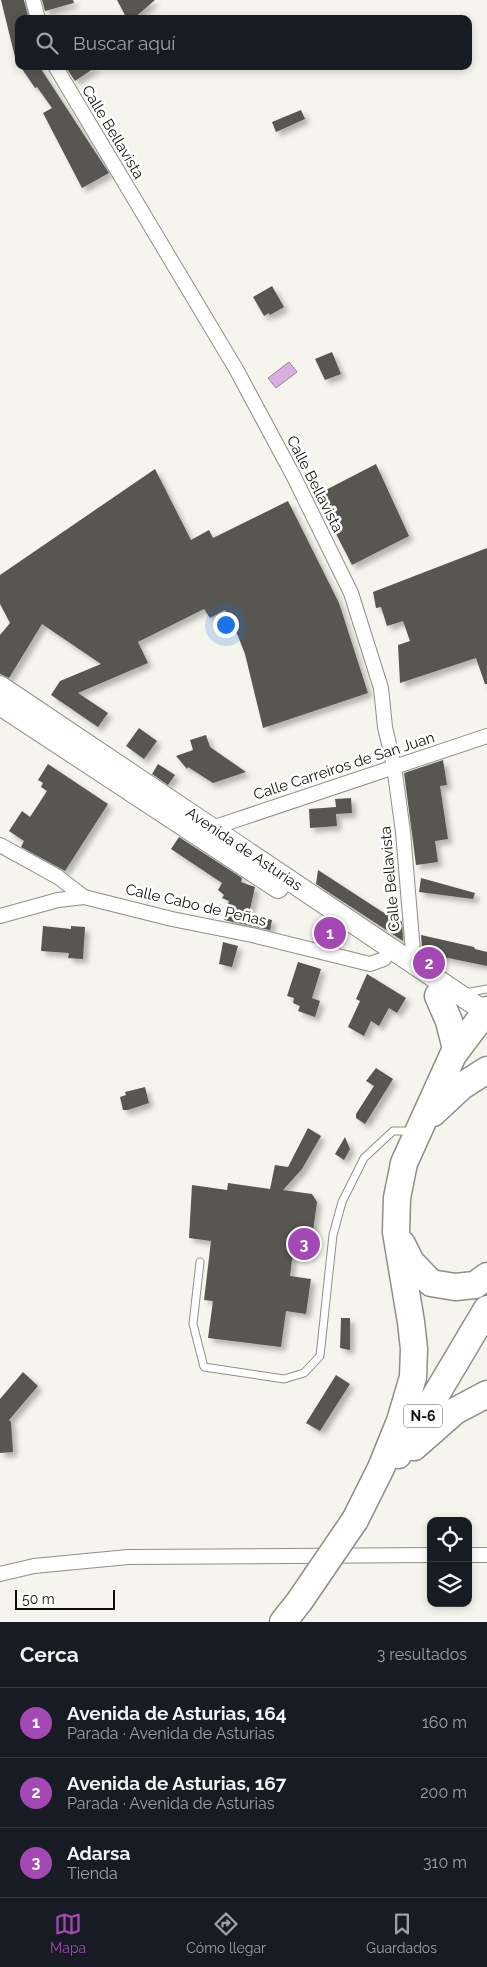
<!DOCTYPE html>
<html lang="es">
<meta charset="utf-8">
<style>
:root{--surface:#171b24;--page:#242831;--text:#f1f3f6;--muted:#9ea1a6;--line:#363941;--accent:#a449b4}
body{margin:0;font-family:Raleway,sans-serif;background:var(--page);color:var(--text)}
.controls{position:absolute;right:15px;bottom:15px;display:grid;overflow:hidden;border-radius:10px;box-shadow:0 2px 8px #0003}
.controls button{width:45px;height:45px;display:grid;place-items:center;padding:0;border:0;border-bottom:1px solid var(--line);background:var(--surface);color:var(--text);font:25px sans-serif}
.scale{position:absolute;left:15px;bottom:12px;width:100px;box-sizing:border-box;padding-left:5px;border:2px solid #0e0e0b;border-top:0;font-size:14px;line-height:18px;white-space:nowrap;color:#0e0e0b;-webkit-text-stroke:4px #fff;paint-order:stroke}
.you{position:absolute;left:225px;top:624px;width:18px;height:18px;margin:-12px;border:4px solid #fff;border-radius:50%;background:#1a73e8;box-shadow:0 0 0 8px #1a73e833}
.badge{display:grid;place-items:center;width:32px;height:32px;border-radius:50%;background:var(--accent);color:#fff;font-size:16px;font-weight:700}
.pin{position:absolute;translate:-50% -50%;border:2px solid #fff;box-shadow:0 1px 5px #0006}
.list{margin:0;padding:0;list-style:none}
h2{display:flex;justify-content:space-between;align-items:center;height:65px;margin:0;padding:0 20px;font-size:21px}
h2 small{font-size:16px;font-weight:400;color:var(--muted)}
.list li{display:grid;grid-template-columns:32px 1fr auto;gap:15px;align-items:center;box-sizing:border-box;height:70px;padding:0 20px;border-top:1px solid var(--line)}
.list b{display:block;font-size:19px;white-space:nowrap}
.list p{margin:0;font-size:16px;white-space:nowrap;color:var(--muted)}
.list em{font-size:16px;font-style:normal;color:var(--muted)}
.icon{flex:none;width:28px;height:28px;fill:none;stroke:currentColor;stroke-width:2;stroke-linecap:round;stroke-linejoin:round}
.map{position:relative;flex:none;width:487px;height:1622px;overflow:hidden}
.search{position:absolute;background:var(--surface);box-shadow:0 2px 8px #0003;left:15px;right:15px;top:15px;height:55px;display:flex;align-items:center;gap:12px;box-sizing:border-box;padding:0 18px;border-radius:10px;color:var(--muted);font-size:19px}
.sheet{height:275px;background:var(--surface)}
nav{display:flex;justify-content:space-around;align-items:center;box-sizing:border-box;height:70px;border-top:1px solid var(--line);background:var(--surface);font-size:14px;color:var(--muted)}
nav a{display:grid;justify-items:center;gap:2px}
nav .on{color:var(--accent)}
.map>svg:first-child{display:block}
.water{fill:#d8afdf;stroke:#9b7f9f}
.building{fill:#585751;filter:url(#shadow)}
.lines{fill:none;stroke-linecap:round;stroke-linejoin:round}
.lane-casing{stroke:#8f8e87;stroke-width:9}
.street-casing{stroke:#8f8e87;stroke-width:16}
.secondary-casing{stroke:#8f8e87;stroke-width:22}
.highway-casing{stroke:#8f8e87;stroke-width:29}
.lane{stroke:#fff;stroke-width:7}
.street{stroke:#fff;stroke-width:14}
.secondary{stroke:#fff;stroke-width:20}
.highway{stroke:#fff;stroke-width:26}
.highway-bridge-casing{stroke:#8f8e87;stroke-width:29;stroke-linecap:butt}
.highway-bridge{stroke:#fff;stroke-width:26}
.labels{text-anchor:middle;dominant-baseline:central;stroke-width:5;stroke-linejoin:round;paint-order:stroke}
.shield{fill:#fff;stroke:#565654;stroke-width:1}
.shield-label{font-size:14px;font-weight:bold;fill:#0e0e0b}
.street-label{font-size:15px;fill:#0e0e0b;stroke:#fff}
</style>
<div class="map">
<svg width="487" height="1622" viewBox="0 0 487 1622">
<defs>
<filter id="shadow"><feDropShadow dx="4.5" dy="4.5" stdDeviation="2.5" flood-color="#0004"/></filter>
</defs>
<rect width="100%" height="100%" fill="#f6f5ed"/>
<!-- water -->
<path class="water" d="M289,362l8,10 -21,16 -8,-10z"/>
<!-- building -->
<path class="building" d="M1,0h23l4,16 -9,2v38l-4,1z
M42,0h31l1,3 -29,8z
M117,0h38l-22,19h-6z
M20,66h19l70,107 -27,15 -39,-75 9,-5 -15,-21 -2,1z
M65,66h32l-22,15z
M301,110l4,9 -29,13 -4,-10z
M272,286l12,21 -14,8 -1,-2 -5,3 -11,-19z
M332,352l9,22 -16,6 -10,-21z
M376,464l33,72 -57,29 -36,-70z
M155,469l36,71 18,-10 4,8 75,-37 51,102 29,90 -105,35 -18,-74 -7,-18 -13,-26 -15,8 -6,-9 -66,33 10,21 -70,30 30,20 -10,14 -47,-32 9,-14 41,-17 -59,-40 -33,54 -9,-4v-39l10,-12 -10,-19v-29z
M487,548v136h-2l-9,-26 -76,25 -2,-38 12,-4 -7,-20 -16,5 -6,-19 -5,1 -3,-16z
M139,728l18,13 -13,18 -18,-13z
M206,735l4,12 36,25 -33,11 -25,-16 -1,2 -11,-13 17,-6 -3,-10z
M443,760l4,25 -7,1 8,53 -13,2 3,21 -22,3 -12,-92z
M48,764l60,40 -43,67 -44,-24 3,-6 -15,-10 13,-20 8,6 17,-26 -6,-4 2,-4 -5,-3z
M158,764l17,11 -7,10 -16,-11z
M351,798l1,15 -16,1 1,12 -27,2 -1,-19 27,-2 -1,-8z
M179,837l63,41 -1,4 14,5 -6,27 23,6 -2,10 -46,-10 5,-19 -7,-3 2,-3 -6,-5 4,-7 -51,-34z
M318,870l63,41 21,11 1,19 -87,-57z
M421,878l54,15 -2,6 -54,-7z
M43,926l28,3v-3l14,1 -2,32 -15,-1 1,-5 -28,-2z
M421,935l53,12 1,2 12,3v14l-63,-13 -2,-4z
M223,942l15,4 -6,21 -13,-3z
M298,962l23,7 -9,29 8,3 -5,16 -17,-6 2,-5 -7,-3 1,-5 -7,-2z
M367,974l39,24 -9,15 -8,-5 -10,18 -8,-5 -7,15 -16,-9 12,-26 -4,-2z
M376,1068l17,11 -28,45 -9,-6v-4l18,-28 -8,-5z
M145,1087l4,16 -21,7h-5l-3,-13 6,-2 -1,-3z
M308,1128l13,8 -19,33 -19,21 29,4 5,8 -7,52 -17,-2 -3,24 21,3 -5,35 -20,-3 -5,36 -73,-9 5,-37 -9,-1 7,-59 -22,-3 3,-53 35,5 1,-7 42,6 5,-24 13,2z
M345,1137l5,12 -6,11 -9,-6z
M341,1318h9v32l-10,-2z
M23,1372l15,14 -29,34 2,2 2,30 -13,1v-54z
M336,1375l14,9 -30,47 -14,-8z"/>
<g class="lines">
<defs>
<path id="lane" d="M465,993l22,-4
M200,1262l-7,62 11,43 80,12 20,-6 16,-17 13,-121 9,-33 22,-44 29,-27h13l5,3"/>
<path id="street" d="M33,0l5,19
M55,66l181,303 58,108 57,116 30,95 4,39 9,39 9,66 11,131
M212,828l275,-92
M0,845l58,32 26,20
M0,916l58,-16 26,-3 88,22 80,16 118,29 14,-5
M468,1555h19
M0,1574l34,-8 94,-9 303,-2"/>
<path id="secondary" d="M0,686l487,327
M0,705l278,183"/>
<path id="highway" d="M438,996l11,25 7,28
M433,1113l29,-27 25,-16
M402,1244l9,18 20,21 24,4 20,-2 12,-9
M414,1447l41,-36 32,-17
M398,1455l23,-35 66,-111
M355,1520l26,-52 19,-47 13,-44 1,-28 -3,-27 -15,-90 1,-34 7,-35 49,-108 34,-45
M283,1622l16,-20"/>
</defs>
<!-- lane casing -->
<use href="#lane" class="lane-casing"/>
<!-- street casing -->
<use href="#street" class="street-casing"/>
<!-- secondary casing -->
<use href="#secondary" class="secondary-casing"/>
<!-- highway casing -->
<use href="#highway" class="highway-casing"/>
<!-- lane -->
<use href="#lane" class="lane"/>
<!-- street -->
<use href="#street" class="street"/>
<!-- secondary -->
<use href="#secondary" class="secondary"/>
<!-- highway -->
<use href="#highway" class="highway"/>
<defs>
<path id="highway-bridge" d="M299,1602l56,-82"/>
</defs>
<!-- highway-bridge casing -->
<use href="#highway-bridge" class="highway-bridge-casing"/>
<!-- highway-bridge -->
<use href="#highway-bridge" class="highway-bridge"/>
</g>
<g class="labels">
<!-- shield labels -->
<rect class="shield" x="404" y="1404.5" width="38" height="23" rx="4"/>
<g class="shield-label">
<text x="423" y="1416">N-6</text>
</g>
<!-- street labels -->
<g class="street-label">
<text transform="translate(113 132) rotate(59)">Calle Bellavista</text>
<text transform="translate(315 484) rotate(63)">Calle Bellavista</text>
<text transform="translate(344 766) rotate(-18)">Calle Carreiros de San Juan</text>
<text transform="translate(244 849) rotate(34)">Avenida de Asturias</text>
<text transform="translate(390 879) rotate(-95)">Calle Bellavista</text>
<text transform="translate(196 905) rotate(13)">Calle Cabo de Peñas</text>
</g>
</g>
</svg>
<div class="controls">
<button><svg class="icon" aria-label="locate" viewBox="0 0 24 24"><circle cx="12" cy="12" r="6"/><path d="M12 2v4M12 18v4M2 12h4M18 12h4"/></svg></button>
<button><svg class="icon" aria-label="layers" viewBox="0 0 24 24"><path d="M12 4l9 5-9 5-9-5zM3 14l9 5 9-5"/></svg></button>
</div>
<div class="scale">50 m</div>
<div class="you"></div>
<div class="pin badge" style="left:330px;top:933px">1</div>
<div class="pin badge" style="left:429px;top:963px">2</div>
<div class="pin badge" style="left:304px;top:1244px">3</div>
<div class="search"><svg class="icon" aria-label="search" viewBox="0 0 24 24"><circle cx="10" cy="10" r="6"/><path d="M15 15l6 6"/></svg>Buscar aquí</div>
</div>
<section class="sheet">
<h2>Cerca<small>3 resultados</small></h2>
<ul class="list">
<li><span class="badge">1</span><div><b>Avenida de Asturias, 164</b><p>Parada · Avenida de Asturias</p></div><em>160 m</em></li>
<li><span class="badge">2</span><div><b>Avenida de Asturias, 167</b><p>Parada · Avenida de Asturias</p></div><em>200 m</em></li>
<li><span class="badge">3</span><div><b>Adarsa</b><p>Tienda</p></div><em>310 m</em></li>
</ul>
</section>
<nav>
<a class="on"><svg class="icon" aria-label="map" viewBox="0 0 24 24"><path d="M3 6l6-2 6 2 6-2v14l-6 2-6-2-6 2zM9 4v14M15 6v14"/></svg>Mapa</a>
<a><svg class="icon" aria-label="directions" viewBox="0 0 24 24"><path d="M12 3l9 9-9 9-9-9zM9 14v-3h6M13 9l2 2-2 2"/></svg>Cómo llegar</a>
<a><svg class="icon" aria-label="saved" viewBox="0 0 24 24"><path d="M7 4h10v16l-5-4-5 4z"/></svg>Guardados</a>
</nav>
